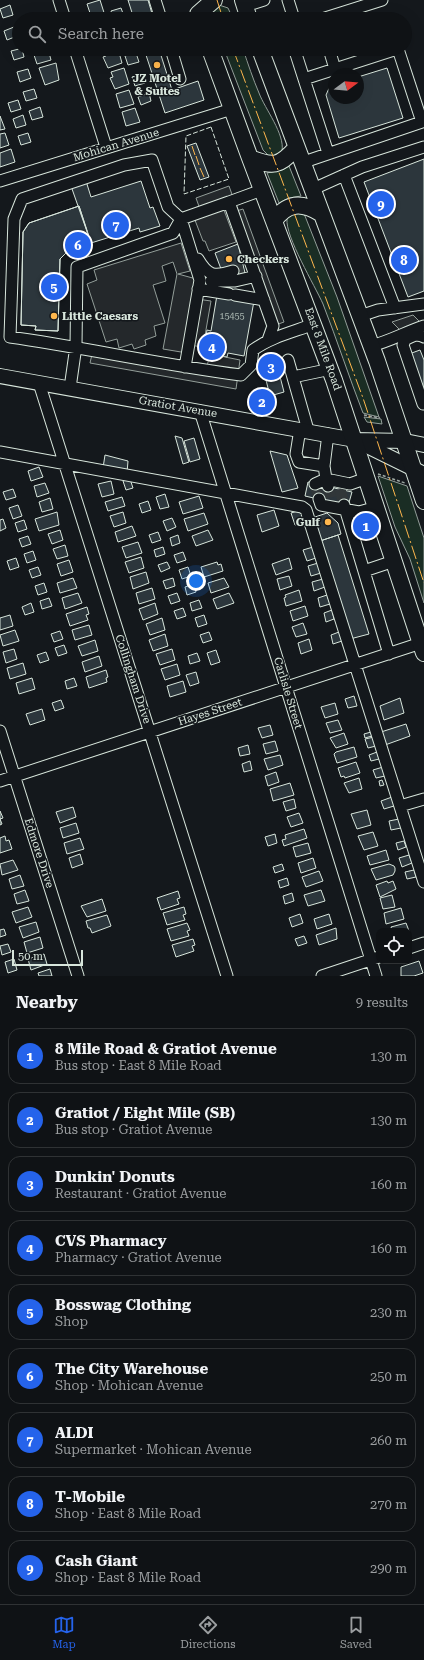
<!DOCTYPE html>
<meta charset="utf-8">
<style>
:root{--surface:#0f1215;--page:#181b1e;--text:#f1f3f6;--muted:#9b9ea0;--line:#2f3234;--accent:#2563eb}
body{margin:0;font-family:"Roboto Serif",serif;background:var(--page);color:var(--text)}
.controls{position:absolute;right:12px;bottom:12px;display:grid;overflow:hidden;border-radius:8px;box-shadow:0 4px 16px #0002}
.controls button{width:36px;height:36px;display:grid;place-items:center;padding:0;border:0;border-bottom:1px solid var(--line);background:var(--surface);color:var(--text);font:20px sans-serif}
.compass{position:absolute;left:328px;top:68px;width:36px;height:36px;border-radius:50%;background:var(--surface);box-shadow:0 4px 16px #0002;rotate:74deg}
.scale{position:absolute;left:12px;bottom:10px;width:71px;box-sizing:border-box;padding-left:4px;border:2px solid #d8e6dc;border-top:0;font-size:11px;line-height:14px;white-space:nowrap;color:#d8e6dc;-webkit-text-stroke:3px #14181c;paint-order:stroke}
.you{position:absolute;left:196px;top:581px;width:14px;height:14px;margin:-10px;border:3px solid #fff;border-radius:50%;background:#1a73e8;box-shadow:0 0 0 6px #1a73e833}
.badge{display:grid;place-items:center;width:26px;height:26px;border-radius:50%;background:var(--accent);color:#fff;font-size:13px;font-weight:700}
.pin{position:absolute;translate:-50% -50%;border:2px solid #fff;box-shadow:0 1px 4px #0006}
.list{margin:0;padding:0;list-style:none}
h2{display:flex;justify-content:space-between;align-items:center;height:52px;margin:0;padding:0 16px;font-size:17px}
h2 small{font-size:13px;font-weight:400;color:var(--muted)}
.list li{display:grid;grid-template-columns:26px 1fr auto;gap:12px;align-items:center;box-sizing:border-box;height:56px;margin:0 8px 8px;padding:0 8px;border:1px solid var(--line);border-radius:12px}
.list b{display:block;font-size:15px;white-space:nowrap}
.list p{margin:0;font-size:13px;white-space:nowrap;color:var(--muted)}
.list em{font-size:13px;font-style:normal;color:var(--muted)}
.icon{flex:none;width:22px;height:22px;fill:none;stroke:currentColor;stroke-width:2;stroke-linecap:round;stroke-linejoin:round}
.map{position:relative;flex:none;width:424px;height:976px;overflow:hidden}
.search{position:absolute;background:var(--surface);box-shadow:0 4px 16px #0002;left:12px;right:12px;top:12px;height:44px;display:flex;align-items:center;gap:10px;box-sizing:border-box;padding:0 14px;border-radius:22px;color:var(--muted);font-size:15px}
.sheet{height:628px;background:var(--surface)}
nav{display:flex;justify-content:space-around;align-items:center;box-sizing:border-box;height:56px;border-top:1px solid var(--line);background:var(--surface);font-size:11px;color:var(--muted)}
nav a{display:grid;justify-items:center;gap:2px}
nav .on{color:var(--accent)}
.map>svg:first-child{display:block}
.green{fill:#1a2d24;stroke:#939e99}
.parking{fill:#24282b;stroke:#939e99}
.building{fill:#2c363c;stroke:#d8e6dc}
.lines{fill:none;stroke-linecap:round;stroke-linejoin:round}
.minor-tunnel{stroke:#313739;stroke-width:11;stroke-dasharray:11 5.5;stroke-linecap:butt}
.minor-casing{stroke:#d8e6dc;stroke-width:13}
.major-casing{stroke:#d8e6dc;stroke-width:16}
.highway-casing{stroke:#d8e6dc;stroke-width:18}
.path{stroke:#9da8a2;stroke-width:1.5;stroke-dasharray:3 2;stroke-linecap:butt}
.minor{stroke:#14181c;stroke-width:11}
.major{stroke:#14181c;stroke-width:14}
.highway{stroke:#14181c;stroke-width:16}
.fence{stroke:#d8e6dc;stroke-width:1;stroke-dasharray:5 2;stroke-linecap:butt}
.power{stroke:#ffb74d;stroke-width:1;stroke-dasharray:14 3 2 3;stroke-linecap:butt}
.poi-dot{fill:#ffb74d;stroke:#14181c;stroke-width:1.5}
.labels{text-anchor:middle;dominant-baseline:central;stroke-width:3;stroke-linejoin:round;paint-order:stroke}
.number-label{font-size:9px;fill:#adbab4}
.poi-label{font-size:11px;font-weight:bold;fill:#d8e6dc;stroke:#14181c;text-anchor:start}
.street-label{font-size:11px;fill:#d8e6dc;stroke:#14181c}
</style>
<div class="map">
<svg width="424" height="976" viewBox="0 0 424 976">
<rect width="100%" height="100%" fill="#14181c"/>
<!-- green -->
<path class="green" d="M219,5l9,3 5,11h-21v-8z
M224,49h19c5,15 10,30 16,44 6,16 26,41 23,58l-6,5h-7l-6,-6z
M289,166l12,30 -12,2 -10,5 -12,-30 15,-3z
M293,212l10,2 2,2 32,81 42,120 -16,-4c-14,-36 -26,-73 -40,-109 -8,-18 -38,-68 -36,-85z
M364,417l17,2 1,5 -15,-2z
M378,476l29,10 17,52v65l-14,-44 -15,-32z"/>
<!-- parking -->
<path class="parking" d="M229,186l5,14 -12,5 14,37 -27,9 -4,-10h-2l-10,-26 8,-3 -5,-14z
M243,209l41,113 -11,4 -40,-114z
M181,243l9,28 -12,3 22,6 -3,19 14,2 -8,46 -14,-2 -2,8 -24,-4 14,-75 -4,-12 -11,4 4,15 -13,4 12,38 -11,3 2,10 -11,4 1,5 -12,4 -2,-5 -13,4 -2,-9 -11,3 -19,-58 10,-4 -3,-10z
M413,315l11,11 -21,7 -11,-11z
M93,350l113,20 4,-16 30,6 -4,29 -146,-26z"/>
<!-- building -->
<path class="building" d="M100,0l6,19h-14l-5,-15z
M128,0h20l5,17 -19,2z
M10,5l3,10 -10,3 -3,-9z
M121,8l4,11h-12l-2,-8z
M14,27l3,9 -10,4 -3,-9z
M19,49h3l2,8 -10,3 -3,-9z
M32,49h16l3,11 -14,4z
M109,49h9l4,14 -14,5 -5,-11 3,-1 -2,-5z
M144,49h15l13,41 26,-9 6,19 -39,13z
M136,53l3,9 -11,3 -3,-9z
M56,63l3,17 -14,5 -6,-17z
M124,68l5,16 -14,5 -5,-11 3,-1 -2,-5z
M387,68l16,50 -64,20 -13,-43 4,-9 4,-2v14h24v-21z
M28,69l3,9 -11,4 -3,-10z
M142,74l3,9 -10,3 -3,-9z
M34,89l3,9 -11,3 -3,-9z
M129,90l5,14 -14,4 -4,-14z
M149,93l2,8 -10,4 -3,-8z
M18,100l3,9 -10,3 -3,-9z
M40,107l3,10 -11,3 -3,-9z
M135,108l5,14 -14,4 -4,-14z
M23,115l3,10 -10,3 -3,-9z
M0,116l5,13 -5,1z
M5,133l4,12 -9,3v-14z
M28,133l3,9 -10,3 -3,-9z
M196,143l13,34 -9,3 -13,-34z
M11,149l4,13 -15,5v-14z
M424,159v132l-16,6 -44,-115z
M86,181l5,16 50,-16 9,27 3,-1 7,19 -20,6 -1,-4 -48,15 -20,-57z
M79,206l12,37 -24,9 -7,7 -2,72 -23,-1 1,-4 -15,-1 2,-93 6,-9z
M79,206l12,37 -24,9 -7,7 -2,72 -23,-1 1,-4 -15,-1 2,-93 6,-9z
M238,244l7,29 -10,4 -4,-11 -10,3 -6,-16z
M217,295l37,6 -10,55 -16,-3 -1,4 -24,-5 4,-22 4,1z
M420,350l4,10v39l-15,-45z
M276,361l8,31 -14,4 -8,-32z
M175,436l7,2 7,24 -6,2z
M194,438l6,21 -10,3 -6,-21z
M270,451l17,4 11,33 -16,4z
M105,455l23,6 -1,12 -24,-5z
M39,467l4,10 -12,4 -3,-10z
M130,479l3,9 -7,2 -3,-9z
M111,481l3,13 -12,3 -4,-13z
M308,482l44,10 -4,14 -43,-10z
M45,483l4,10 -12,4 -3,-11z
M13,489l3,8 -10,3 -3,-8z
M165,494l4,13 -9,2 -4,-12z
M199,496l4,12 -20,6 -4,-12z
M122,497l3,9 -17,5 -3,-9z
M50,498l3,11 -11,3 -3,-10z
M148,501l3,9 -9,3 -3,-9z
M18,505l4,11 -9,3 -4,-11z
M274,510l5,16 -17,6 -5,-17z
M301,510l3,13 -9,2 -4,-12z
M57,512l2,13 -20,6 -4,-12z
M123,512l3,11 -12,4 -4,-11z
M204,513l4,11 -20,7 -4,-12z
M327,513l11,10 3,11 -21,7 -8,-23z
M172,518l4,9 -9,4 -4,-10z
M3,519l3,9 -6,3v-11z
M24,520l3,9 -9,3 -3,-9z
M132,526l4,10 -18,6 -3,-10z
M60,530l3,10 -11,4 -4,-10z
M208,530l5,10 -17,6 -4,-10z
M158,532l3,8 -9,3 -3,-8z
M178,535l2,8 -8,3 -2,-8z
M338,535l31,99 -19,5 -30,-98z
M28,536l3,8 -9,3 -3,-8z
M138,542l4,11 -16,5 -4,-11z
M65,545l3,11 -11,3 -4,-10z
M163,547l2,7 -9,3 -2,-7z
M313,547l3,11 -9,3 -4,-11z
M33,551l3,9 -9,3 -3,-9z
M183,552l3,8 -9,3 -3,-8z
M141,557l3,11 -15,5 -4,-11z
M16,558l3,9 -9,3 -3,-9z
M289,558l3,11 -16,6 -4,-11z
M69,560l4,12 -12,4 -4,-12z
M167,562l3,6 -9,4 -3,-7z
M217,562l1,3 3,-1 2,7 -19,6 -3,-10z
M318,563l3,10 -10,3 -3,-10z
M38,567l3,8 -9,3 -3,-8z
M188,567l3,9 -9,3 -3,-9z
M146,572l3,11 -16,6 -3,-12z
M289,576l3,10 -12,4 -3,-11z
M73,578l4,10 -17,5 -3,-10z
M173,578l2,8 -9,3 -3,-8z
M224,578l5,9 -18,6 -3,-10z
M323,579l2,8 -11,4 -2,-9z
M44,583l3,9 -9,3 -3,-9z
M194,584l2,8 -9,3 -2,-8z
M152,588l3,11 -16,5 -3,-11z
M299,590l3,11 -16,5 -2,-8 2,-1 -1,-2z
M78,593l4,10 -17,6 -3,-11z
M177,593l3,8 -9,3 -3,-8z
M229,593l5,10 -17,6 -4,-10z
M327,595l3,9 -10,3 -2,-9z
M49,598l3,8 -10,3 -2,-8z
M199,600l3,8 -10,3 -2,-8z
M31,603l3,9 -9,3 -3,-8z
M155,603l3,11 -15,6 -4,-11z
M305,606l3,10 -15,5 -3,-10z
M87,607l2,7 -3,1 2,5 -18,6 -4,-12z
M183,608l3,8 -9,3 -3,-8z
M332,610l2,9 -8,3 -2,-9z
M10,615l3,11 -13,4v-12z
M204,615l3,9 -9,3 -3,-9z
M162,618l3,12 -15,5 -4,-11z
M303,623l4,11 -11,3 -4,-10z
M89,625l3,10 -17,5 -3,-10z
M15,630l4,11 -16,5 -3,-11z
M60,631l3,8 -9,3 -3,-8z
M209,632l3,8 -9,3 -3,-8z
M339,632l3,9 -9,3 -2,-9z
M165,634l3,12 -15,5 -4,-11z
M309,639l3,11 -11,4 -3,-11z
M95,640l3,11 -16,5 -4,-10z
M64,645l3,8 -9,3 -3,-8z
M14,649l3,10 -11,4 -3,-11z
M172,649l3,11 -15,5 -4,-11z
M216,650l4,12 -9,3 -4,-12z
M46,652l3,8 -9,3 -3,-8z
M197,653l3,8 -10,3 -2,-8z
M99,656l3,10 -17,6 -3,-10z
M23,663l3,11 -16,5 -3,-11z
M177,664l3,11 -15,5 -4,-11z
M106,670l2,7 -2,1 1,4 -18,6 -3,-11z
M196,672l3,11 -9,3 -4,-11z
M32,678l3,11 -16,5 -3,-11z
M74,678l3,8 -10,3 -2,-8z
M183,681l3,11 -16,5 -3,-11z
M354,696l3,10 -9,2 -3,-9z
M400,698l4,15 -20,7 -4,-14z
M61,700l3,8 -9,3 -3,-8z
M335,703l3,11 -13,4 -4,-11z
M42,709l3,11 -15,5 -4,-11z
M338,720l4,10 -12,3 -4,-10z
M406,724l4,12 -25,9 -4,-13z
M270,725l3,10 -11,3 -4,-10z
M371,732l1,4 -7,2 -1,-4z
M344,733l4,11 -12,4 -6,-10z
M374,737l2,9 -8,2 -3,-9z
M275,741l3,10 -12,3 -3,-10z
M248,745l2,9 -10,2 -2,-8z
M354,747l3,10 -20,6 -3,-9 2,-2z
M377,752l2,7 -8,2 -2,-6z
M280,755l3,10 -15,5 -4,-11z
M250,761l2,9 -8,2 -2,-8z
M356,762l4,11 -15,5 -1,-2 -3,1 -3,-9z
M383,767l2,9 -9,2 -3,-8z
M276,772l3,10 -11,4 -3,-10z
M359,778l3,11 -13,4 -5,-10z
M382,780l2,5 -4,1 -1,-5z
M290,783l4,12 -21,6 -3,-12z
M392,797l2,9 -10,3 -3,-8z
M294,799l2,9 -10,3 -3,-9z
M73,807l3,10 -16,6 -4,-11z
M367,810l4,15 -14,4 -6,-15z
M0,811l3,7 -3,1 2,5 -2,1z
M299,813l4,10 -12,4 -4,-10z
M399,819l2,9 -10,2 -2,-9z
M76,823l3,10 -16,5 -3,-10z
M304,829l3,9 -23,8 -2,-6 4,-1 -1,-4z
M373,832l5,14 -14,4 -6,-14z
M275,834l2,9 -9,3 -3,-9z
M5,836l1,5 3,-1 3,9 -12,4v-15z
M80,838l4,11 -17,5 -3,-11z
M404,841l2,6 -8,3 -2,-7z
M308,843l3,10 -15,4 -3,-10z
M386,850l3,10 -19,5 -3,-9z
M80,854l3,10 -11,4 -3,-10z
M409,855l3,8 -10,4 -3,-9z
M313,858l3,10 -15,5 -3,-10z
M13,860l5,10 -16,5 -2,-11z
M282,864l2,6 -9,3 -2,-6z
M389,864l5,2 1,2v3l-2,4 -17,5 -5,-11z
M414,870l2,7 -9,2 -2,-7z
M319,871l4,10 -17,6 -4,-10z
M20,875l4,11 -12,3 -3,-10z
M287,878l2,7 -9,3 -2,-7z
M387,881l1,2 5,-2 3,8 -16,8 -4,-12z
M25,890l4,11 -12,3 -3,-10z
M321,890l4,11 -17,5 -4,-11z
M178,891l2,7 -3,1 2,5 -18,6 -4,-12z
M292,893l2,8 -9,3 -2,-8z
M392,895l3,12 -12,2 -3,-11z
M102,899l4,12 -19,6 -6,-11z
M28,907l4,10 -16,6 -4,-11z
M184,907l2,7 -3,1 2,5 -18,5 -4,-12z
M401,908l3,11 -18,5 -2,-11z
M300,914l3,9 -11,4 -3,-9z
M329,914l3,10 -15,5 -3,-10z
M107,915l4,11 -19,7 -2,-5h-2l-2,-7z
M36,922l3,10 -16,6 -4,-11z
M187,923l3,7 -3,1 2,5 -18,5 -4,-12z
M406,923l3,8h-19l2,-1 -1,-3z
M336,928l1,11 -18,6 -3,-10z
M4,929l2,6 -6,2v-7z
M304,936l3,7 -9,3 -3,-7z
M40,937l3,11 -16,5 -3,-11z
M193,939l2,6 -3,1 2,5 -18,6 -4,-12z
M8,944l3,8 -9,3 -2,-9z
M44,954l3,10 -16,6 -3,-11z
M14,959l3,11 -9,3 -3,-11z
M419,961l4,12 -9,3h-13v-9z
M50,969l2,7h-13l-1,-3z"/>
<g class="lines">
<!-- minor-tunnel -->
<path class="minor-tunnel" d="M233,271l10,-3
M315,484l4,15
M328,487l4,15
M340,489l4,16"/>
<defs>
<path id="minor" d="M59,0l6,19
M155,0l6,19
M288,0l6,19
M245,6l19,-6
M322,19l60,-19
M75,49l31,98
M171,49l9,30
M301,49l-6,2 9,28
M329,49l6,20
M328,153l-24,-74 93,-30
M301,163l121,-41 -24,-73
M344,175l51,133
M0,181l232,-72
M262,190l-33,12 44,124 -5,14
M311,190l51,-23 62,-20
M229,202l-48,17 -13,-12 -16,-47 -28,5 -102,34 -8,20 -4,118c77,11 153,28 231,38l10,-10 2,-15c18,-13 40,-18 61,-26
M181,219l19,61 -15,87
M198,259c10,17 16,18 35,12
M211,281h24l21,-5
M198,289l31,5
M235,295l29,5
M360,316l18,-6 46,-6
M371,346c19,-5 35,-14 53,-20
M288,360l20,70
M293,377l38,-8
M39,383l188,593
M70,388l6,-42 1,-79 96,-34 8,-14
M423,404l-20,-59 2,-5c7,-4 12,-7 19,-3
M200,411l176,565
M300,429l-4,25 3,8 25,4 4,-32
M0,452l302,55 4,3 118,372
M324,466l2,13 24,5 17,-6
M315,484l11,-5 2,7
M319,499l2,6 38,7 18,-5
M344,505l45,149
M364,571l30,-10
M0,731l78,245
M0,781l421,-138
M400,806l24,-7
M409,948l15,-5
M322,976l57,-19"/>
<path id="major" d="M0,376l355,64 50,1 19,4
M359,442l65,32"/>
<path id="highway" d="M243,0l6,19
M198,14l16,-14
M210,49l40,109 84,222 90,273
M260,49l117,312 47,140
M250,158c23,9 29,9 46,-10
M274,221c13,-19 28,-19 46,-8"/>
</defs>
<!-- minor casing -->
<use href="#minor" class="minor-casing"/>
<!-- major casing -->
<use href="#major" class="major-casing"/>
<!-- highway casing -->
<use href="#highway" class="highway-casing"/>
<!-- path -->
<path class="path" d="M364,415l16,3
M378,474l27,9"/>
<!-- minor -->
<use href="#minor" class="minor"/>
<!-- major -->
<use href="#major" class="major"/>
<!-- highway -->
<use href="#highway" class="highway"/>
<!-- fence -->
<path class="fence" d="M211,127l18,52 -45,15 2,-58z"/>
<!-- power -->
<path class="power" d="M217,0l6,19
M233,49l130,349 61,185
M192,146l3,9
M196,156l3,9
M200,168l4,9"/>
</g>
<!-- markers -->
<g class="poi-dot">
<circle cx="157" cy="65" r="4"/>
<circle cx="229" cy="259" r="4"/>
<circle cx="54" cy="316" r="4"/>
<circle cx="328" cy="522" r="4"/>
</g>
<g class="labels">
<!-- number labels -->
<g class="number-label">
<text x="232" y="316">15455</text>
</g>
<!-- poi labels -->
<g class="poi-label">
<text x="157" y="78" text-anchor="middle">JZ Motel<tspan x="157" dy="13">&amp; Suites</tspan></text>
<text x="237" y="259">Checkers</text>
<text x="62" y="316">Little Caesars</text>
<text x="320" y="522" text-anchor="end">Gulf</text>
</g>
<!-- street labels -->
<g class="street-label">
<text transform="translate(116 145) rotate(-17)">Mohican Avenue</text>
<text transform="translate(323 349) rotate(70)">East 8 Mile Road</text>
<text transform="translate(178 407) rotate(10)">Gratiot Avenue</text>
<text transform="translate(133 679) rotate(72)">Collingham Drive</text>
<text transform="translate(288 693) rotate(73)">Carlisle Street</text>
<text transform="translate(210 712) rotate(-18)">Hayes Street</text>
<text transform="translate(39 853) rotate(72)">Edmore Drive</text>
</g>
</g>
</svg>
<div class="controls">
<button><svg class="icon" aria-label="locate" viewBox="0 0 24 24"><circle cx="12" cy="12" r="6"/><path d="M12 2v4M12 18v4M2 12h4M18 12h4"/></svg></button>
</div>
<svg class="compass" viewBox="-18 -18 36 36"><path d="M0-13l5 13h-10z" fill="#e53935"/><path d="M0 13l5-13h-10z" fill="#9b9ea0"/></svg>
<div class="scale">50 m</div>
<div class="you"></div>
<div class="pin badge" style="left:366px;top:526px">1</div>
<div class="pin badge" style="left:262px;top:402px">2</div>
<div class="pin badge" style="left:271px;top:367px">3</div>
<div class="pin badge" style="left:212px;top:347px">4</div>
<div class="pin badge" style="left:54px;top:287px">5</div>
<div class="pin badge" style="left:78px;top:245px">6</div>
<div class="pin badge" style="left:116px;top:225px">7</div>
<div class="pin badge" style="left:404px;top:260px">8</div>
<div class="pin badge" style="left:381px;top:204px">9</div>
<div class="search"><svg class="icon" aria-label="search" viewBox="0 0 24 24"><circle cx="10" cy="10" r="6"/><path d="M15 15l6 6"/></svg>Search here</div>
</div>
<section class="sheet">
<h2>Nearby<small>9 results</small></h2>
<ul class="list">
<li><span class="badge">1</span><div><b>8 Mile Road &amp; Gratiot Avenue</b><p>Bus stop · East 8 Mile Road</p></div><em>130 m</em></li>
<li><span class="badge">2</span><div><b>Gratiot / Eight Mile (SB)</b><p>Bus stop · Gratiot Avenue</p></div><em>130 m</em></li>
<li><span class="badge">3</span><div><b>Dunkin' Donuts</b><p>Restaurant · Gratiot Avenue</p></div><em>160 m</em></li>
<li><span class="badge">4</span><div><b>CVS Pharmacy</b><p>Pharmacy · Gratiot Avenue</p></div><em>160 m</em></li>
<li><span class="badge">5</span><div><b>Bosswag Clothing</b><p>Shop</p></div><em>230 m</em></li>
<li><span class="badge">6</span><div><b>The City Warehouse</b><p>Shop · Mohican Avenue</p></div><em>250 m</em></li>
<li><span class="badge">7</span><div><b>ALDI</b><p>Supermarket · Mohican Avenue</p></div><em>260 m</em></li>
<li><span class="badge">8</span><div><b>T-Mobile</b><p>Shop · East 8 Mile Road</p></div><em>270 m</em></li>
<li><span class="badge">9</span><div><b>Cash Giant</b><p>Shop · East 8 Mile Road</p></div><em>290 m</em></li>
</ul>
</section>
<nav>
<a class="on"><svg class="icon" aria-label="map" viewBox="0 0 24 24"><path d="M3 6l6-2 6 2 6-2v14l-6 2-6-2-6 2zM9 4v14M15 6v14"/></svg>Map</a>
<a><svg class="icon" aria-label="directions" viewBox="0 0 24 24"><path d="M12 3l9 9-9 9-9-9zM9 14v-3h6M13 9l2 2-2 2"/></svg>Directions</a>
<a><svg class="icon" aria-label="saved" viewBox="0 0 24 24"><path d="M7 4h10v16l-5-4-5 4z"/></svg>Saved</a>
</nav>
